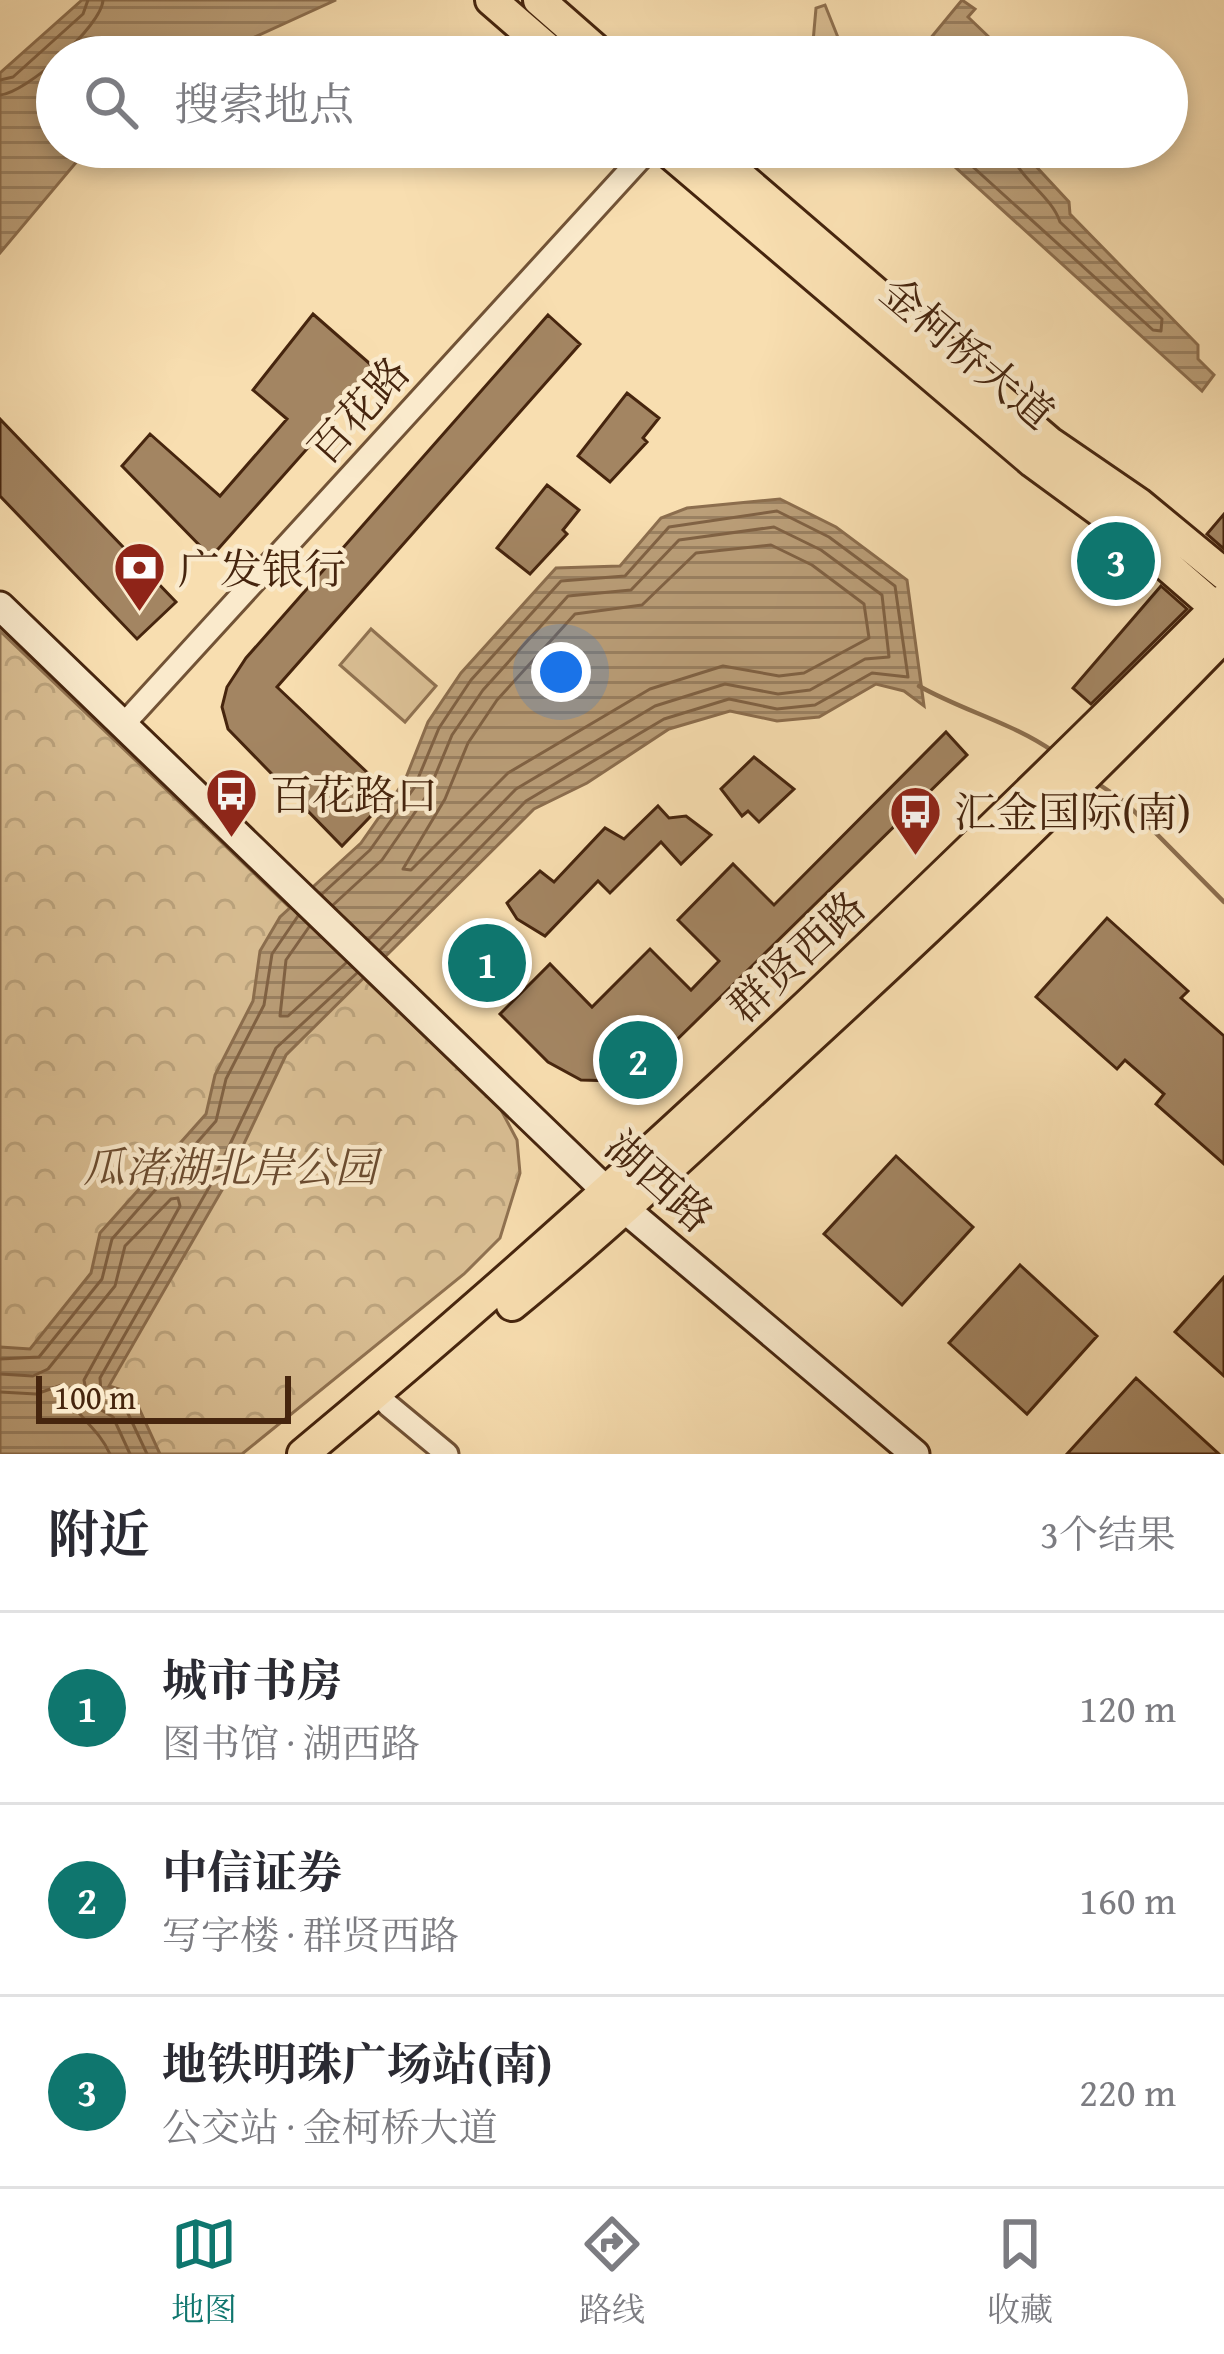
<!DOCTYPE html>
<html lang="zh">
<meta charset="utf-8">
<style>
:root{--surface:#fff;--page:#f7f7f7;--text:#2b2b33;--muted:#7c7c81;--line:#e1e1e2;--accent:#0f766e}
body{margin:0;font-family:"Gentium Book Plus","Noto Serif SC",serif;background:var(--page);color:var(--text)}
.scale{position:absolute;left:36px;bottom:30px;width:255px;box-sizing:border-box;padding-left:12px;border:6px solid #46250e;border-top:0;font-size:33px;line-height:42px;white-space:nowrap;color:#46250e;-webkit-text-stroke:9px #faeacc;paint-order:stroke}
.you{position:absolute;left:561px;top:672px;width:42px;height:42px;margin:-30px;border:9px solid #fff;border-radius:50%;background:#1a73e8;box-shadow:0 0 0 18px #1a73e833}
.badge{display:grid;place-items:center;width:78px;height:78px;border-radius:50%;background:var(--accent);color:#fff;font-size:39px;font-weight:700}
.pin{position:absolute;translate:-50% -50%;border:6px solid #fff;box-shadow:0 3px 12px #0006}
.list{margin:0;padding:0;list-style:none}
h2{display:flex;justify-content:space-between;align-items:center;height:156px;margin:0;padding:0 48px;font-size:51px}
h2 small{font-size:39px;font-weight:400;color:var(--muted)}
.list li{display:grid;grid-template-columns:78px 1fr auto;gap:36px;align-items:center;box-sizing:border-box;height:192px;padding:0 48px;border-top:3px solid var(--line)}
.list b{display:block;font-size:45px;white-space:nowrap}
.list p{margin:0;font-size:39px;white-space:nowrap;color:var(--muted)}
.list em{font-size:39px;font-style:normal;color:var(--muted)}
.icon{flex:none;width:66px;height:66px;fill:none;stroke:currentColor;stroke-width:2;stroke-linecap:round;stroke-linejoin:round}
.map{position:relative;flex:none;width:1224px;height:1454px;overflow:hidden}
.search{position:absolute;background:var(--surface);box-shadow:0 6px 18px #0003;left:36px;right:36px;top:36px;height:132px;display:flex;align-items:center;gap:30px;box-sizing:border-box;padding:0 42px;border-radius:66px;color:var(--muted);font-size:45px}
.sheet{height:732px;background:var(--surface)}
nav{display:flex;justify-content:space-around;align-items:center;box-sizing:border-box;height:168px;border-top:3px solid var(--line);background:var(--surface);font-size:33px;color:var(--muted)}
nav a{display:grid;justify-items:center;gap:6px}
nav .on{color:var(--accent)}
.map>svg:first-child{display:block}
.grass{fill:url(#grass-tufts);stroke:#907251;stroke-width:3}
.park{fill:url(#park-crowns);stroke:#907251;stroke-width:3}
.pitch{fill:#dabf94;stroke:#907251;stroke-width:3}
.water{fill:url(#water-rules);stroke:#8c6e4e;stroke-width:3}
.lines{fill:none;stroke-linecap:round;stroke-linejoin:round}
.shore{stroke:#806244;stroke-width:3}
.stream{stroke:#8c6e4e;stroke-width:4.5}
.building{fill:#a38562;stroke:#46250e;stroke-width:3}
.street-casing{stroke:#725336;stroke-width:27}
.secondary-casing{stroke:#46250e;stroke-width:33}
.primary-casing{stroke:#46250e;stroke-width:36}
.street{stroke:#faeacc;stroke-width:21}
.secondary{stroke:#faeacc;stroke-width:27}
.primary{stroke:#f8deb0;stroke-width:30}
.labels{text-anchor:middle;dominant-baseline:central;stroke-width:9;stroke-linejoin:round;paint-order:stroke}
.street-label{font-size:42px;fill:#46250e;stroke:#faeacc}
.poi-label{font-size:42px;fill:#46250e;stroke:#faeacc;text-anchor:start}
.park-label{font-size:42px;font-style:italic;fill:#6b4c30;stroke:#faeacc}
</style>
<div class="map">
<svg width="1224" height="1454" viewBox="0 0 1224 1454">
<defs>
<pattern id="grass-tufts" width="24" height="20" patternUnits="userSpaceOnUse" patternTransform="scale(3)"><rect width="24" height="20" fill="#dabf94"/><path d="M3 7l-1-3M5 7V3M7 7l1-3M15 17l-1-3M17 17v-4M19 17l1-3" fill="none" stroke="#bca47e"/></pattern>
<pattern id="park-crowns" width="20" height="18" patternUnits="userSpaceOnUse" patternTransform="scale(3)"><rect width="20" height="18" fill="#dabf94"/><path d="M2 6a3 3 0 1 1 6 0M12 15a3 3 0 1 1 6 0" fill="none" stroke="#bca47e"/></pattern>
<pattern id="water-rules" width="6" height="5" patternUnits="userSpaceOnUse" patternTransform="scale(3)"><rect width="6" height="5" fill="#bb9f79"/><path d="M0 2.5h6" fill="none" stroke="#9a8162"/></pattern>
</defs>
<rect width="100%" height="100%" fill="#f8deb0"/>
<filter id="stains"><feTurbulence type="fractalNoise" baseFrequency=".00167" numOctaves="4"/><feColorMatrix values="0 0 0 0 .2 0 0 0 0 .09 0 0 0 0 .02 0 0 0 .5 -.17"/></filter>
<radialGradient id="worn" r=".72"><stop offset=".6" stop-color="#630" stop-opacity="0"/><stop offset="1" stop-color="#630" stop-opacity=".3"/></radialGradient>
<!-- grass -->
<path class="grass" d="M825,5l16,40 -24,4 -4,-7 3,-34z"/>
<!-- park -->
<path class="park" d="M0,631l500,477 17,32 3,33 -20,65 -36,36 -222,180h-242z"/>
<!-- pitch -->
<path class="pitch" d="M371,629l65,57 -31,36 -65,-57z"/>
<!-- water -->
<path class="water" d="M82,0h254l-125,57h-154v90h32l-89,106v-180z
M962,0l13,9 -7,8 24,23 -5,5 -15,-3 -15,15h-42z
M933,147h85l51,55 1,12 128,131v14l16,16 -12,16z
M780,499l56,28 71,53 17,126 -20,-15 -28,-7 -57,33 -42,4 -47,-10 -61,18 -82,54 -53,26 -248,246 -64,135 -113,196 23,7 28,61h-160v-107l30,2 61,-76 9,-40 106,-119 9,-39 38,-74 7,-50 20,-34 81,-74 44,-63 23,-58 33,-49 95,-105 64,-2 41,-48 26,-10z"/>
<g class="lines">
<!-- shore -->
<path class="shore" d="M0,80l13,-3 70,-63 5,-14
M0,95c26,-2 102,-69 103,-95
M951,147l202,183 8,1 1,-12 -102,-97c-9,-28 -46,-46 -50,-75
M771,545l41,20 52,39 5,34 -65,35 -25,3 -56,-10 -73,23 -142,84 -97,97 -8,-1 42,-70 23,-56 29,-43 78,-86 67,-9 54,-52z
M322,894l48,-44 44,-62 25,-60 32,-48 90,-99 64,-5 44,-49 108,-16 52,26 66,49 13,91 -36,-4 -57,32 -38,4 -48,-10 -65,20 -138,82 -146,149
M333,905l49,-45 45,-65 25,-60 31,-45 85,-94 63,-6 48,-50 95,-13 47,23 61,45 7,62 -24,2 -55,31 -32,4 -53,-10 -70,22 -139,83 -147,150
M309,927l-23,33 -6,56h8l58,-53
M0,1359l39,-2 63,-78 10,-40 104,-118 10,-42 38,-74 8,-51 26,-38
M0,1374l33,2 15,-7 67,-83 10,-40 46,-47 7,-1 2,8 -96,174 4,22 25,15 17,37
M0,1392l36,2 26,-9c13,33 35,40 48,69
M147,1454l-23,-49 -23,-12 -1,-15 111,-194 65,-136 81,-75"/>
<!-- stream -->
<path class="stream" d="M919,686c44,25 94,37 135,66
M1097,783l28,19 99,100"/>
</g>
<!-- building -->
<path class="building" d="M313,314l64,56 -166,187 -89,-91 28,-32 70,62 67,-77 -34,-29z
M548,315l32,29 -303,343 114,108 -49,51 -114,-117 -6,-22 5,-20 19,-29z
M627,393l32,25 -16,20 4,4 -37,40 -32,-26z
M0,419l176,183 -39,37 -137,-143z
M547,485l32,25 -16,20 4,4 -37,40 -33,-26z
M1224,514v35l-17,-15z
M1161,586l26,23 -96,95 -18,-16z
M946,732l21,23 -324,318 -27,8 -35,-1 -33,-18 -48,-48 50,-50 42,43 58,-58 41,41 28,-29 -41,-41 55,-56 41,41z
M754,757l40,32 -35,33 -11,-11 -6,5 -21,-27z
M658,806l11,12 17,-2 25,19 -30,29 -20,-22 -51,51 -12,-12 -53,55 -28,-17 -10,-16 33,-32 14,11 51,-54 19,11z
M1107,918l81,73 -7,7 43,38v128l-68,-60 8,-10 -39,-34 -8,9 -81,-72z
M896,1156l77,71 -71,78 -78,-71z
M1020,1265l77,71 -70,78 -78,-71z
M1224,1277v99l-49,-44z
M1136,1378l83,76h-152z"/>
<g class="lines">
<defs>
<path id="street" d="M123,725l528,-578
M388,1405l59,49"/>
<path id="secondary" d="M0,606l625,603 290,245"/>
<path id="primary" d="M491,0l66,57
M539,0l65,57
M663,147l370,315 93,68 98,85
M706,147l343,295 89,61 86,71
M512,1305c99,-81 192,-169 286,-256 146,-134 288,-270 426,-413
M303,1454c322,-267 624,-559 921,-854"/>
</defs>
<!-- street casing -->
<use href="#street" class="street-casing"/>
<!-- secondary casing -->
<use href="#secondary" class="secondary-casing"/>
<!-- primary casing -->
<use href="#primary" class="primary-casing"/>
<!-- street -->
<use href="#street" class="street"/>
<!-- secondary -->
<use href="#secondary" class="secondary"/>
<!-- primary -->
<use href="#primary" class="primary"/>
</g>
<!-- icons -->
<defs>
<symbol id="bank-pin" viewBox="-11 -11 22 30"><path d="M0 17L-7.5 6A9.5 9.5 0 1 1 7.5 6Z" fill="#8f2418" stroke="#faeacc"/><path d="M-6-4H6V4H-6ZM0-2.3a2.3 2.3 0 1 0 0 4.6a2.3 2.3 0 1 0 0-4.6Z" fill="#fff"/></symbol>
<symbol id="bus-pin" viewBox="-11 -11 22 30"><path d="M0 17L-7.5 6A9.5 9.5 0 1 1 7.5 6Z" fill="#8f2418" stroke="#faeacc"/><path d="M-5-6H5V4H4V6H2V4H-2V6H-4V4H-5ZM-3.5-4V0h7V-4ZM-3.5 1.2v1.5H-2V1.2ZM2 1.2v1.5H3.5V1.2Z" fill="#fff"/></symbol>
</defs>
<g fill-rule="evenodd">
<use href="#bank-pin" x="110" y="538" width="59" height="81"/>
<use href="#bus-pin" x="202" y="764" width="59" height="81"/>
<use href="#bus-pin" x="886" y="782" width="59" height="81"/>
</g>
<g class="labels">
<!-- street labels -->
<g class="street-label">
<text transform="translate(968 352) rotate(40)">金柯桥大道</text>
<text transform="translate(358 410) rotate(-48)">百花路</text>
<text transform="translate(796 956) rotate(-43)">群贤西路</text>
<text transform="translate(660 1181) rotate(42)">湖西路</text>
</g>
<!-- poi labels -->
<g class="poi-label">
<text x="178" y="568">广发银行</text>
<text x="270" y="794">百花路口</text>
<text x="954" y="811">汇金国际(南)</text>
</g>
<!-- park labels -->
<g class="park-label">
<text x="230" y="1166">瓜渚湖北岸公园</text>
</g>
</g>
<rect width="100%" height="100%" filter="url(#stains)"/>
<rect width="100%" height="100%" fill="url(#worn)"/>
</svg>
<div class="scale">100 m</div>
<div class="you"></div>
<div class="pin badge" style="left:487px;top:963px">1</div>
<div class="pin badge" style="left:638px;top:1060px">2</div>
<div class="pin badge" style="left:1116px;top:561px">3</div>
<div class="search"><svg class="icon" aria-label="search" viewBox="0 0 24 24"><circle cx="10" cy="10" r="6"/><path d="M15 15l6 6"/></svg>搜索地点</div>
</div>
<section class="sheet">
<h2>附近<small>3个结果</small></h2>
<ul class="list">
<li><span class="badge">1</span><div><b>城市书房</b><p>图书馆 · 湖西路</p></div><em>120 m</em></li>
<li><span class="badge">2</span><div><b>中信证券</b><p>写字楼 · 群贤西路</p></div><em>160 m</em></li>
<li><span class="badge">3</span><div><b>地铁明珠广场站(南)</b><p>公交站 · 金柯桥大道</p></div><em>220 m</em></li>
</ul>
</section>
<nav>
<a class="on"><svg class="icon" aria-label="map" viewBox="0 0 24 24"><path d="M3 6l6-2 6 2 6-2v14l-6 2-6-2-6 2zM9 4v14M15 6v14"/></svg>地图</a>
<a><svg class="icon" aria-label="directions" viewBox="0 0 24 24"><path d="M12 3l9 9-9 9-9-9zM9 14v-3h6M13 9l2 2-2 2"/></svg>路线</a>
<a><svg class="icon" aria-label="saved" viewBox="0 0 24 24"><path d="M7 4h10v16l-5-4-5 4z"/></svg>收藏</a>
</nav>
